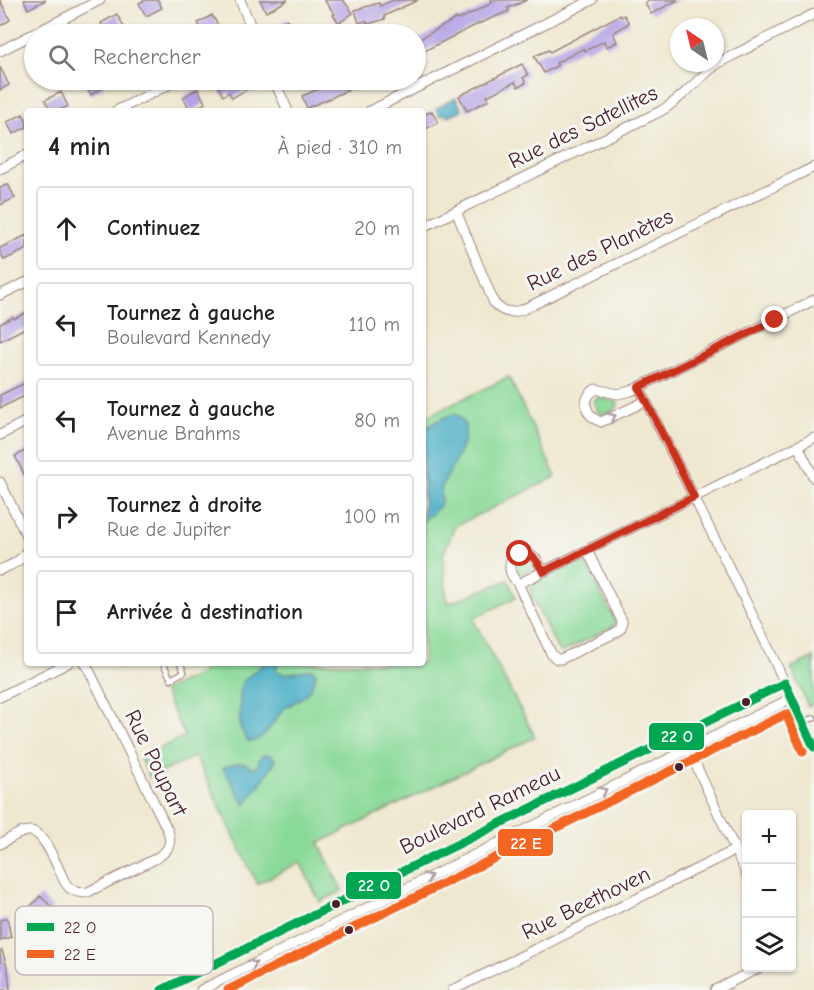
<!DOCTYPE html>
<html lang="fr">
<meta charset="utf-8">
<style>
:root{--surface:#fff;--page:#f6f6f6;--text:#222;--muted:#767676;--line:#e0e0e0}
body{margin:0;font-family:"Comic Neue",sans-serif;background:var(--page);color:var(--text)}
.controls{position:absolute;right:18px;bottom:18px;display:grid;overflow:hidden;border-radius:6px;box-shadow:0 2px 4px #0004}
.controls button{width:54px;height:54px;display:grid;place-items:center;padding:0;border:0;border-bottom:2px solid var(--line);background:var(--surface);color:var(--text);font:30px sans-serif}
.compass{position:absolute;left:670px;top:18px;width:54px;height:54px;border-radius:50%;background:var(--surface);box-shadow:0 2px 4px #0004;rotate:325deg}
.stop{position:absolute;width:18px;height:18px;margin:-14px;border:4px solid #c8321e;border-radius:50%;background:#fff}
.stop.end{background:#c8321e;border-color:#fff;box-shadow:0 2px 6px #0008}
.list{margin:0;padding:0;list-style:none}
h2{display:flex;justify-content:space-between;align-items:center;height:78px;margin:0;padding:0 24px;font-size:26px}
h2 small{font-size:20px;font-weight:400;color:var(--muted)}
.list li{display:grid;grid-template-columns:39px 1fr auto;gap:18px;align-items:center;box-sizing:border-box;height:84px;margin:0 12px 12px;padding:0 12px;border:2px solid var(--line);border-radius:6px}
.list b{display:block;font-size:22px;white-space:nowrap}
.list p{margin:0;font-size:20px;white-space:nowrap;color:var(--muted)}
.list em{font-size:20px;font-style:normal;color:var(--muted)}
.icon{flex:none;width:33px;height:33px;fill:none;stroke:currentColor;stroke-width:2;stroke-linecap:round;stroke-linejoin:round}
.map{position:relative;flex:none;width:814px;height:990px;overflow:hidden}
.search{position:absolute;background:var(--surface);box-shadow:0 2px 4px #0004;left:24px;top:24px;width:402px;height:66px;display:flex;align-items:center;gap:15px;box-sizing:border-box;padding:0 21px;border-radius:33px;color:var(--muted);font-size:22px}
.panel{position:absolute;background:var(--surface);box-shadow:0 2px 4px #0004;left:24px;top:108px;width:402px;height:558px;border-radius:6px}
.map>svg:first-child{display:block}
.green{fill:#89d998;stroke:#6a7c62;stroke-width:1.5}
.water{fill:#45acc5;stroke:#486678;stroke-width:1.5}
.building{fill:#b4a3e5}
.lines{fill:none;stroke-linecap:round;stroke-linejoin:round}
.lane-casing{stroke:#9c847e;stroke-width:7}
.street-casing{stroke:#9c847e;stroke-width:11}
.lane{stroke:#fff;stroke-width:4.5}
.street{stroke:#fff;stroke-width:9}
.bus-1-casing{stroke:#f6f6f2;stroke-width:14}
.bus-2-casing{stroke:#f6f6f2;stroke-width:14}
.bus-1{stroke:#00a651;stroke-width:9}
.bus-2{stroke:#f26522;stroke-width:9}
.oneway{stroke:#ae9aa0}
.route{stroke:#c8321e;stroke-width:8}
.bus-dot{fill:#4a1f2b;stroke:#f6f6f2;stroke-width:2}
.labels{text-anchor:middle;dominant-baseline:central;stroke-width:6;stroke-linejoin:round;paint-order:stroke}
.street-label{font-size:22px;fill:#4a1f2b;stroke:#f6f6f2}
.key{fill:#f6f6f2;stroke:#c2b6b6;stroke-width:1.5}
.key-label{font-size:16px;fill:#4a1f2b}
.line-badge{stroke:#f6f6f2;stroke-width:2}
.badge-label{font-size:16px;text-anchor:middle;font-weight:bold;fill:#fff}
</style>
<div class="map">
<svg width="814" height="990" viewBox="0 0 814 990">
<rect width="100%" height="100%" fill="#f6f6f2"/>
<filter id="ink" filterUnits="userSpaceOnUse"><feTurbulence type="fractalNoise" baseFrequency=".0167" numOctaves="2"/><feDisplacementMap in="SourceGraphic" scale="12" xChannelSelector="R" yChannelSelector="G"/><feConvolveMatrix kernelMatrix="1 2 1 2 8 2 1 2 1" color-interpolation-filters="sRGB"/></filter>
<filter id="wash" filterUnits="userSpaceOnUse"><feTurbulence type="fractalNoise" baseFrequency=".008" numOctaves="4" result="noise"/><feDisplacementMap in="SourceGraphic" scale="24" xChannelSelector="R" yChannelSelector="G"/><feGaussianBlur stdDeviation="1.35" result="paint"/><feColorMatrix in="noise" values="0 0 0 0 0 0 0 0 0 0 0 0 0 0 0 0 0 1.4 0 .05"/><feComposite in="paint" operator="in"/></filter>
<g filter="url(#wash)">
<rect width="100%" height="100%" fill="#efe8d0"/>
<!-- green -->
<path class="green" d="M509,377l47,100 -101,49 -12,29 4,49 61,-24 8,17 -43,22 62,118 -216,106 23,48 -22,11 -20,-40 -43,22 -62,-128 -45,22 -10,-20 45,-22 -22,-45 39,-18 1,-6 -2,-4h222v-245z
M597,397l20,5 1,3c-3,5 -12,10 -18,9l-7,-12z
M522,558l7,2 5,4v3l-1,2 -16,5 -2,-6v-4z
M579,562l7,3 2,3 28,55 -2,3 -49,25 -5,1 -2,-2 -27,-55v-7l2,-4z
M814,657v46l-6,3 -17,-38z"/>
<!-- water -->
<path class="water" d="M456,98l6,12 -15,7 -1,-3 -6,2 -4,-8z
M454,414c29,12 -6,56 -12,73 -3,7 1,12 -2,18 -4,8 -13,10 -17,16v-90c9,-8 20,-14 31,-17z
M265,663h14l-3,5 2,4 7,2 27,-5 4,4c-2,13 -10,23 -21,29 -5,3 -9,4 -12,8 -12,13 -13,26 -33,32l-4,-3 -6,-12v-38l3,-8z
M263,755h7l5,4 -1,5 -29,41 -22,-37c10,-4 22,-8 29,0l6,-2 1,-7z"/>
<g id="blocks">
<!-- building -->
<path class="building" d="M0,0l10,20 -10,6z
M24,0h22l-18,9z
M145,0h13l4,8 -16,8 -7,-13z
M260,0h28l-22,12z
M324,0h19l10,13 -14,10 -6,-8 2,-1z
M393,0h25l-34,16 1,3 -17,5 -2,-3 -7,2 -4,-13 24,-7 1,3z
M491,0h36l-19,8 1,3 -31,13 -62,31v-14l41,-23 1,2 34,-17z
M651,0h27l-27,14 -6,-11z
M117,14l9,17 -7,3h-13l-5,-11z
M212,15l11,19h-18l-7,-11z
M620,15l1,2 3,-2 5,8 -16,10 4,9 -11,5 -2,-6 -19,10 -1,-3 -28,15 2,2 -14,8 -10,-17 15,-6 1,2z
M287,19l9,15h-13l-5,-9z
M522,64l6,11 -5,3 3,5 -8,4 -3,-5 -28,14 2,4 -22,11 -8,-15z
M0,67l9,18 -9,5z
M81,80h19l4,7 -13,8z
M224,80h19l5,9 -16,9 -3,-6 -6,4 -6,-12z
M329,80h38l-34,17 -26,11 -5,-12 29,-12z
M198,89l7,14 -14,8 -8,-14z
M61,92l7,14 -10,5h-7l-6,-11z
M432,111l6,12 -15,7v-15z
M23,114l4,8v5l-14,7 -6,-12z
M8,184l7,14 -15,7v-17z
M27,235v14l-23,11 -4,-8v-4z
M27,312v15l-27,14v-17l13,-7 1,2z
M27,382v13l-27,13v-13z
M27,450v30l-12,-24z
M40,896l13,12 -16,17 -13,-11z
M7,918l4,19 -11,3v-20z
M2,950l6,20 2,20h-10v-39z"/>
</g>
</g>
<g filter="url(#ink)">
<use href="#blocks" fill-opacity="0" stroke="#9c847e" stroke-width="1.5"/>
<g class="lines">
<defs>
<path id="lane" d="M163,663l8,16 13,-7 -4,-9
M803,722l11,-4"/>
<path id="street" d="M240,0l14,34
M0,51l100,-51
M274,80l14,31
M116,111l62,-31
M370,111l222,-111
M0,169l27,-14
M456,211l38,92c8,10 18,11 30,6l290,-142
M423,227l238,-116c24,-14 37,-34 59,-49l94,-48
M0,295l27,-13
M639,387c59,120 121,238 175,360
M646,401l-45,21c-15,-5 -22,-23 -5,-33l22,5 13,-3 183,-91
M0,435l27,-14
M798,446l16,32
M0,482l27,55
M0,570c10,-5 22,-8 27,-20
M543,572c-2,-5 -4,-10 -7,-13 -9,-9 -26,-7 -26,7 -1,7 4,13 8,18l34,71 5,4h4l56,-27 4,-4 1,-7 -35,-71
M518,584l296,-146
M0,697l68,-34
M681,733l65,140
M0,844c8,-4 21,-14 30,-13 15,0 29,41 36,53 6,8 13,10 22,8l67,-33c12,-7 18,-14 13,-28l-80,-163 -4,-5
M162,990l623,-307
M201,990l591,-292
M453,990l282,-140
M715,990l44,-22"/>
</defs>
<!-- lane casing -->
<use href="#lane" class="lane-casing"/>
<!-- street casing -->
<use href="#street" class="street-casing"/>
<!-- lane -->
<use href="#lane" class="lane"/>
<!-- street -->
<use href="#street" class="street"/>
<defs>
<path id="bus-1" d="M162,990l623,-307 29,64"/>
<path id="bus-2" d="M228,990l558,-276 17,38"/>
</defs>
<!-- bus-1 casing -->
<use href="#bus-1" class="bus-1-casing"/>
<!-- bus-2 casing -->
<use href="#bus-2" class="bus-2-casing"/>
<!-- bus-1 -->
<use href="#bus-1" class="bus-1"/>
<!-- bus-2 -->
<use href="#bus-2" class="bus-2"/>
</g>
<!-- one-way arrows -->
<defs><path id="oneway-chevron" d="M-2-3.5L2.5 0L-2 3.5" fill="none" stroke-width="1.6" stroke-linecap="round" stroke-linejoin="round" transform="scale(1.5)"/></defs>
<g class="oneway">
<use href="#oneway-chevron" transform="translate(612 417) rotate(-24)"/>
<use href="#oneway-chevron" transform="translate(603 791) rotate(-26)"/>
<use href="#oneway-chevron" transform="translate(428 877) rotate(-26)"/>
<use href="#oneway-chevron" transform="translate(253 964) rotate(-27)"/>
</g>
</g>
<g class="lines" filter="url(#ink)">
<!-- route -->
<path class="route" d="M520,554c13,-2 18,8 23,18l151,-75 -55,-110 136,-67"/>
</g>
<!-- markers -->
<g class="bus-dot">
<circle cx="746" cy="702" r="5"/>
<circle cx="679" cy="767" r="5"/>
<circle cx="336" cy="904" r="5"/>
<circle cx="349" cy="930" r="5"/>
</g>
<g class="labels">
<!-- street labels -->
<g class="street-label">
<text transform="translate(583 127) rotate(-26)">Rue des Satellites</text>
<text transform="translate(600 250) rotate(-26)">Rue des Planètes</text>
<text transform="translate(156 763) rotate(64)">Rue Poupart</text>
<text transform="translate(480 810) rotate(-26)">Boulevard Rameau</text>
<text transform="translate(586 903) rotate(-26)">Rue Beethoven</text>
</g>
</g>
<!-- legend -->
<rect x="15" y="906" width="198" height="69" rx="9" class="key"/>
<rect x="27" y="923" width="27" height="8" fill="#00a651"/>
<rect x="27" y="950" width="27" height="8" fill="#f26522"/>
<g class="key-label">
<text x="64" y="933">22 O</text>
<text x="64" y="960">22 E</text>
</g>
<g class="line-badge">
<rect x="648" y="722" width="57" height="29" rx="6" fill="#00a651"/>
<rect x="497" y="828" width="57" height="29" rx="6" fill="#f26522"/>
<rect x="345" y="871" width="57" height="29" rx="6" fill="#00a651"/>
</g>
<g class="badge-label">
<text x="677" y="742">22 O</text>
<text x="526" y="849">22 E</text>
<text x="374" y="891">22 O</text>
</g>
</svg>
<div class="controls">
<button>+</button>
<button>−</button>
<button><svg class="icon" aria-label="layers" viewBox="0 0 24 24"><path d="M12 4l9 5-9 5-9-5zM3 14l9 5 9-5"/></svg></button>
</div>
<svg class="compass" viewBox="-18 -18 36 36"><path d="M0-13l5 13h-10z" fill="#e53935"/><path d="M0 13l5-13h-10z" fill="#767676"/></svg>
<div class="stop" style="left:520px;top:554px"></div>
<div class="stop end" style="left:775px;top:320px"></div>
<div class="search"><svg class="icon" aria-label="search" viewBox="0 0 24 24"><circle cx="10" cy="10" r="6"/><path d="M15 15l6 6"/></svg>Rechercher</div>
<section class="panel">
<h2>4 min<small>À pied · 310 m</small></h2>
<ul class="list">
<li><svg class="icon" aria-label="ahead" viewBox="0 0 24 24"><path d="M12 20V5M6 11l6-6 6 6"/></svg><div><b>Continuez</b></div><em>20 m</em></li>
<li><svg class="icon" aria-label="left" viewBox="0 0 24 24"><path d="M17 20v-9H6M10 6l-5 5 5 5"/></svg><div><b>Tournez à gauche</b><p>Boulevard Kennedy</p></div><em>110 m</em></li>
<li><svg class="icon" aria-label="left" viewBox="0 0 24 24"><path d="M17 20v-9H6M10 6l-5 5 5 5"/></svg><div><b>Tournez à gauche</b><p>Avenue Brahms</p></div><em>80 m</em></li>
<li><svg class="icon" aria-label="right" viewBox="0 0 24 24"><path d="M7 20v-9h11M14 6l5 5-5 5"/></svg><div><b>Tournez à droite</b><p>Rue de Jupiter</p></div><em>100 m</em></li>
<li><svg class="icon" aria-label="arrive" viewBox="0 0 24 24"><path d="M6 21V4h12l-3 4 3 4H6"/></svg><div><b>Arrivée à destination</b></div></li>
</ul>
</section>
</div>
